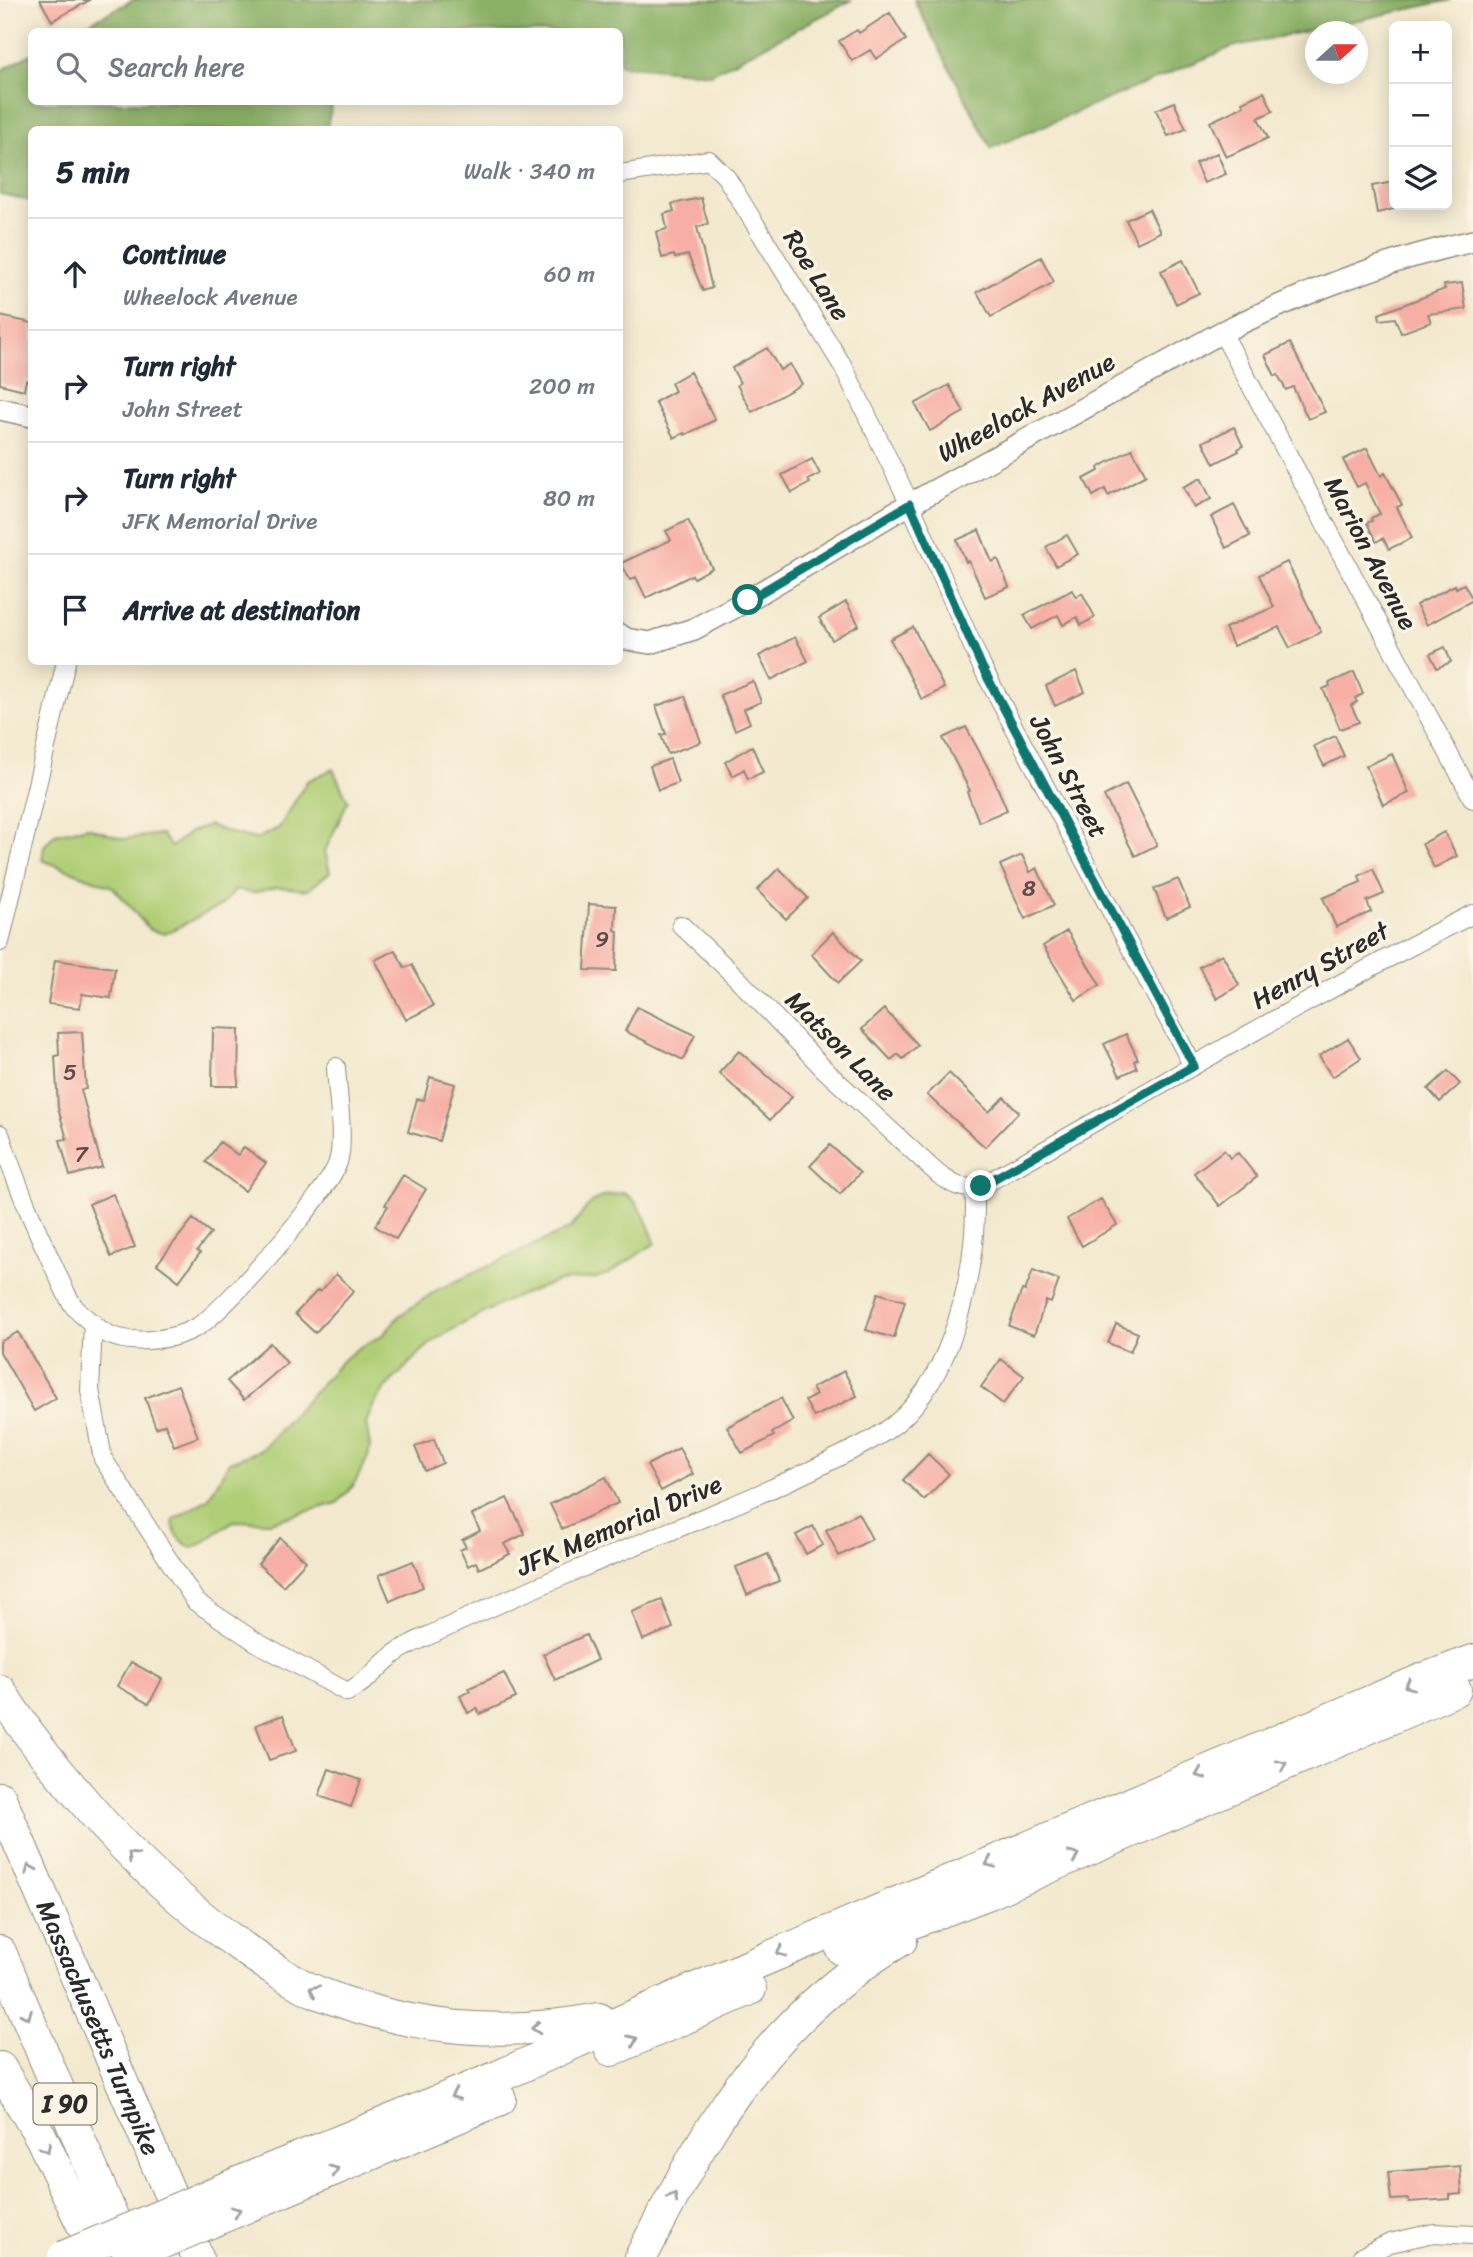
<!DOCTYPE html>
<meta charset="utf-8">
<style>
:root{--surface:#fff;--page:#f6f6f7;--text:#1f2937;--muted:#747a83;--line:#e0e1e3}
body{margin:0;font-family:Sriracha,sans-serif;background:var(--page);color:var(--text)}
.controls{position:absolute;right:21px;top:21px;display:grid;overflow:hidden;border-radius:10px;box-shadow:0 4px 18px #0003}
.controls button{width:63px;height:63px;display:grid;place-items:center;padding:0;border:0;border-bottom:2px solid var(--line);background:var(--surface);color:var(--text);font:35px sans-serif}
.compass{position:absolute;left:1305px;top:21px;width:63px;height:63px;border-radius:50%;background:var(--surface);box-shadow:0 4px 18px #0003;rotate:69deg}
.stop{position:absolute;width:21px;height:21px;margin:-16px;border:5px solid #0f766e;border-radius:50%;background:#fff}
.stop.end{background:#0f766e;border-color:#fff;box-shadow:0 2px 7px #0008}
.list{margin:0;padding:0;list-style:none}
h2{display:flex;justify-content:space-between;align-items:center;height:91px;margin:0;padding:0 28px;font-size:30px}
h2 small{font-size:23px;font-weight:400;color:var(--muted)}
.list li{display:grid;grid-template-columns:46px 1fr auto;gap:21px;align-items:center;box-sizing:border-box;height:112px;padding:0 28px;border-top:2px solid var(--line)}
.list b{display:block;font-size:26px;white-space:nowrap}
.list p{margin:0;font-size:23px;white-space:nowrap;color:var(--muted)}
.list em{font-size:23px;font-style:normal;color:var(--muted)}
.icon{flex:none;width:38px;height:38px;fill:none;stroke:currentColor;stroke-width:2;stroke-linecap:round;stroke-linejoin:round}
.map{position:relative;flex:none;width:1473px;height:2257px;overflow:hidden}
.search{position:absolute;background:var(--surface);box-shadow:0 4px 18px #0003;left:28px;top:28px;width:595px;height:77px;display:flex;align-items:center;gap:18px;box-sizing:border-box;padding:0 24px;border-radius:10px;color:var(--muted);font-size:26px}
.panel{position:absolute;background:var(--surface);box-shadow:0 4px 18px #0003;left:28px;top:126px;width:595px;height:539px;border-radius:10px}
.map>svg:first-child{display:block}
.green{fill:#afce75;stroke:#6d7c50;stroke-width:2}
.forest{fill:#8bb166;stroke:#5b6e48;stroke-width:2}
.building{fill:#f7afa5}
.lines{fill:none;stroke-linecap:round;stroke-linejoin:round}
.minor-casing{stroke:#8f8a7d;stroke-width:20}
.tertiary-casing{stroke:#8f8a7d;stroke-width:24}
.motorway-casing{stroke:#8f8a7d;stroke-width:34}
.minor{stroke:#fff;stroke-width:18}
.tertiary{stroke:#fff;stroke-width:21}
.motorway{stroke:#fff;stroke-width:32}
.motorway-bridge-casing{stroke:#8f8a7d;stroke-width:34;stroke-linecap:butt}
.motorway-bridge{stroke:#fff;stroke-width:32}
.oneway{stroke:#a0a0a0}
.route{stroke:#0f766e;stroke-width:9}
.labels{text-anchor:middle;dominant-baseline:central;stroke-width:7;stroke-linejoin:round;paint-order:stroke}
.number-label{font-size:23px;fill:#5e4c4a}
.shield{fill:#fcf5e5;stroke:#6a6863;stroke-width:2}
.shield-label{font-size:24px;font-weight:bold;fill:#2b2b2b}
.street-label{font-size:26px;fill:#2b2b2b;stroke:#fcf5e5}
</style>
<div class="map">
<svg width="1473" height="2257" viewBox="0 0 1473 2257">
<rect width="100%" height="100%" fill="#fcf5e5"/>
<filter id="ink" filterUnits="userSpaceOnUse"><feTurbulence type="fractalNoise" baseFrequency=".0143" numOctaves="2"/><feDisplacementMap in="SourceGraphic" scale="14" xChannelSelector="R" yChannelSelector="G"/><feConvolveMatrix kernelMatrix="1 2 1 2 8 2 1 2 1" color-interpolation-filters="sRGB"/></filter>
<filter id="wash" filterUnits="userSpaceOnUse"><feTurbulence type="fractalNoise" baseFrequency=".00686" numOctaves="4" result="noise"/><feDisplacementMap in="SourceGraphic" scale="28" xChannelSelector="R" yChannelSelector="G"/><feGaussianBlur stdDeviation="1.57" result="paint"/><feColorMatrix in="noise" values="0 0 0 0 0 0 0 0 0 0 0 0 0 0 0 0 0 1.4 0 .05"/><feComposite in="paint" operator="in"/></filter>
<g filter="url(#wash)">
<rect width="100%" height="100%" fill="#f3e9cf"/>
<!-- green -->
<path class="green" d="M333,769l15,32 -23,50 5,21 -22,18 -31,-3 -24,6 -18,-3 -13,15 -57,29 -15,-4 -37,-43 -71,-27 2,-14 11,-12 33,-7 35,12 38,-5 10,13 19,-15 19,-7 21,8 26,6 23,-11 28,-47z
M624,1193c16,7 26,35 31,50l-45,30 -14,5 -38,3 -50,19 -68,36 -17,14 -37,37 -13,19 -7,17 4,23 -2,11 -15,29 -16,17 -67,19 -37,-1 -32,23 -10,4c-10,-7 -20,-16 -17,-29l34,-20 21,-37 32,-12 80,-88 16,-13 27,-15 15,-18 38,-26 132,-61c9,-8 11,-14 18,-22 8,-10 25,-13 37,-14z"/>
<!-- forest -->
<path class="forest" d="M133,0h719l-141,74 -91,-9v-33l-546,-1z
M914,0h537l-219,47 -241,101z
M31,54l1,48h301l-7,27 -294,1 -1,71 -31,-7v-123z"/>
<g id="blocks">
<!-- building -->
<path class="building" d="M40,0h50l-38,21z
M890,13l16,27 -30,19 -6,-9 -18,11 -13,-20 18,-11 2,3z
M1264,92l9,19 -15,7 10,20 -42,19 -16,-35 34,-16 -2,-4z
M1174,102l12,27 -18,7 -12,-26z
M1217,153l9,21 -22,9 -9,-20z
M1394,182v27l-17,4 -5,-27z
M701,198l7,26 -11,3 15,61 -9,3 -15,-36 -13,3 -1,-3 -12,3 -6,-26 11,-3 -3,-15 10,-3 -2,-7z
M1149,209l11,23 -23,11 -11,-23z
M1041,257l13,25 -63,35 -14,-25z
M1183,260l16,33 -23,11 -15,-33z
M1462,283l4,26 -38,5 3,8 -30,11 -6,-15 -15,2 -1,-6 66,-25 -1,-4z
M0,316l32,7v59l-6,-2 -2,10 -24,-6z
M1290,343l35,69 -17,7 -15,-32 -7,3 -8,-15 -3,1 -10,-21z
M767,348l13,22 10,-6 12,20 -50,28 -15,-27 3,-2 -8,-15z
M690,372l25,48 -30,15 -1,-2 -10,5 -19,-36 20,-11 -4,-8z
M949,385l15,27 -34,19 -15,-27z
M1234,427l9,19 -5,3 1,2 -25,13 -11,-22z
M1367,448l14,28 4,-3 17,32 -5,2 15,31 -23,11 -6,-11 -7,4 -9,-19 5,-2 -1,-3 9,-4 -15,-31 -8,4 -14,-27z
M1132,449l14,26 -38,21 -3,-7 -12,7 -9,-17 15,-8 -1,-3z
M812,459l8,15 -12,6 2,3 -18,10 -10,-18z
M1201,478l10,21 -17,9 -11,-21z
M1234,505l16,31 -24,12 -15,-31z
M688,520l24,48 -18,10 -2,-3 -46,23 -10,-21 -6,3 -9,-17 50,-23 -5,-9z
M979,530l13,32 6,-3 11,28 -24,10 -16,-36 -3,1 -9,-22z
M1067,535l11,19 -22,12 -10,-19z
M1287,562l34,70 -31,16 -11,-21 -46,19 -8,-18 49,-21 -15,-32z
M1464,584l9,16 -46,25 -11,-20 39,-20 1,3z
M1072,590l4,7 6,-4 13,24 -14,8 -4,-8 -14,8 -5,-10 -26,14 -8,-14z
M846,602l13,23 -27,15 -13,-22z
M913,627l31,61 -22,12 -32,-61z
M795,637l13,24 -37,19 -12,-24z
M1445,647l6,15 -14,6 -7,-14z
M1076,671l9,21 -30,14 -9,-20z
M1354,672l9,22 -8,4 2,4 -6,3 8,17 -19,7 -17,-40 7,-3 -1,-3z
M753,681l8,21 -17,7 6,14 -15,7 -15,-35z
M685,696l16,46 -33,12 -7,-19 5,-1 -10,-28z
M966,727l26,48 15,35 -28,12 -12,-30 3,-1 -27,-53z
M1335,736l9,20 -20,10 -10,-20z
M752,746l11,26 -15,7 -4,-10 -11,7 -8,-14z
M1392,754l17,39 -26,12 -17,-39z
M670,759l8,24 -20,7 -8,-24z
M1126,784l31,61 -22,11 -31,-60z
M1444,832l13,24 -23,12 -12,-24z
M1022,855l8,17 7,-4 17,37 -29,14 -25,-54z
M779,868l29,30 -22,21 -29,-29z
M1373,869l11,25 -17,7 4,11 -35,15 -13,-29 38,-16 -2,-6z
M1178,879l12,28 -24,11 -12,-29z
M589,904l27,2 -1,24 3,1 -2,40 -31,-1z
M1067,931l33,54 -24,15 -33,-54z
M833,932l28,29 -23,22 -27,-29z
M395,950l10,18 7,-3 21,41 -27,14 -31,-60z
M1222,954l17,31 -22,14 -18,-32z
M55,960l60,8 -4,30 -29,-4 -2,14 -32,-4z
M637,1007l58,28 -12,25 -58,-29z
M884,1009l34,36 -15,14 -5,-5 -7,6 -29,-31z
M213,1028l26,1 -1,57h-26z
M82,1032l4,57 -5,1 21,77 -32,9 -10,-36 7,-1 -9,-31 -3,-52 4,-1 -1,-22z
M1126,1034l12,25 -4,2 3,7 -17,8 -16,-32z
M1348,1038l13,20 -29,19 -13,-21z
M739,1051l53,46 -22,23 -51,-47z
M1448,1071l12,13 -20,18 -12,-13z
M949,1073l40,39 15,-15 15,15 -34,35 -58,-52z
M430,1077l25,7 -16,57 -31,-9 9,-33 7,1z
M220,1142l18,13 6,-8 22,16 -21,28 -39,-29z
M830,1145l30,28 -20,21 -30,-28z
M1224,1150l6,8 8,-5 19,24 -37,29 -26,-33z
M403,1175l23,14 -30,50 -21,-13 13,-20 -3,-1z
M113,1194l22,53 -24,10 -22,-53z
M1101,1199l16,26 -35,21 -15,-27z
M193,1219l18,14 -14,18 3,2 -21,28 -22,-17z
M1033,1270l26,10 -8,23 -5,-2 -12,34 -25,-9 13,-36 3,1z
M336,1274l18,17 -39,42 -20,-19 23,-24 2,2z
M878,1293l27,8 -11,37 -28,-8z
M1116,1324l22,9 -8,19 -22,-9z
M18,1332l38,66 -22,13 -34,-59v-10z
M270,1343l17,20 -43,37 -17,-19z
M1001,1359l23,17 -21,28 -22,-17z
M844,1371l13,25 -43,21 -9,-16 11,-6 -4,-7z
M178,1385l20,52 -24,9 -9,-22 -9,4 -11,-30z
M781,1398l12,23 -21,12 2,3 -32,17 -15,-26z
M434,1439l9,24 -18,8 -10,-24z
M679,1448l14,26 -32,17 -14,-26z
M928,1454l21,20 -25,26 -21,-20z
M606,1477l12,26 -56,26 -12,-25z
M507,1498l18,36 -21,10 6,10 -31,15 -3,-7 -8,4 -8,-16 6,-3 -4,-7 18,-9 -8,-16z
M858,1513l14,26 -33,17 -13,-26z
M813,1526l10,19 -17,9 -10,-19z
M280,1538l26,23 -23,25 -25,-22z
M768,1554l11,27 -32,14 -11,-28z
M413,1561l10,26 -33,14 -11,-26z
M662,1600l11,28 -30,12 -11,-28z
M586,1635l11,25 -42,20 -12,-26z
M131,1662l31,17 -13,25 -32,-18z
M504,1673l12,25 -36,16 -3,-6 -9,5 -8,-17 11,-5 -2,-3z
M283,1715l13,36 -27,9 -13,-35z
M329,1769l32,11 -10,27 -32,-11z
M1460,2166l2,28 -12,1v4l-41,3v-3l-18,1 -3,-28z"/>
</g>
</g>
<g filter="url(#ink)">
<use href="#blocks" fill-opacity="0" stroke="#8f8a7d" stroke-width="2"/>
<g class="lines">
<defs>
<path id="minor" d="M620,174l89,-14 17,17 118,191 66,136 72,163 211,399
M1222,332l251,467
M681,925l55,52 90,94 112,103c12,8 21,16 36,13
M0,942l66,-280
M0,1134c15,46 33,89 54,133 6,12 11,27 19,38 6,9 19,18 28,25 23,17 72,11 96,-3 28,-16 132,-135 141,-165 7,-22 -1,-71 -2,-95
M93,1323l-3,67 13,69 93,143 60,40 91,50c19,-9 30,-24 45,-36 13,-11 32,-18 47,-25 92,-43 185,-81 278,-119 41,-17 82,-35 121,-55 25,-12 52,-25 71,-46 48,-51 71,-156 65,-224l11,-3c162,-91 322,-186 488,-270
M1361,2257l29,-14 44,-10 39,2"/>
<path id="tertiary" d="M0,409l32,7
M620,635l6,4 24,4 44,-14 54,-29 146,-87 328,-181c81,-39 163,-72 251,-91"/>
<g id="motorway">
<path d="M0,1691c24,40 56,78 86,113 48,57 99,103 160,146 23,16 46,32 73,43 90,36 184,45 280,26"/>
<path id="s1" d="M0,1798l197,459"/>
<path d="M842,1949l147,-56 466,-203"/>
<path d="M0,1952l129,305"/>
<path d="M611,2050l139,-61"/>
<path d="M0,2068l41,69 57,120"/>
<path d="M262,2173l231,-94 181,-81 750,-319 49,-18"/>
<path d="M271,2196l229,-97"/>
<path d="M641,2257c23,-44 45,-89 72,-131 47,-75 112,-142 188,-186"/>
</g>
</defs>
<!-- minor casing -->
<use href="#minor" class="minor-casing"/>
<!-- tertiary casing -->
<use href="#tertiary" class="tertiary-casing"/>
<!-- motorway casing -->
<use href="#motorway" class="motorway-casing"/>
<!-- minor -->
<use href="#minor" class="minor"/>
<!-- tertiary -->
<use href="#tertiary" class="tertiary"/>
<!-- motorway -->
<use href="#motorway" class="motorway"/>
<defs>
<path id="motorway-bridge" d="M64,2257l198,-84
M128,2257l143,-61"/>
</defs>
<!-- motorway-bridge casing -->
<use href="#motorway-bridge" class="motorway-bridge-casing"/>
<!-- motorway-bridge -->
<use href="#motorway-bridge" class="motorway-bridge"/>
</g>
<!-- one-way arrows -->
<defs><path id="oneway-chevron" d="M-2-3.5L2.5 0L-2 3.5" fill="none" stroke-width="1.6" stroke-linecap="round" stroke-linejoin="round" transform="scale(1.75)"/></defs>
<g class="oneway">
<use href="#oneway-chevron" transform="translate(1409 1685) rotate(157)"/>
<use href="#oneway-chevron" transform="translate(1282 1765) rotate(-24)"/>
<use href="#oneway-chevron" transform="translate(1200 1774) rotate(157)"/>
<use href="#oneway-chevron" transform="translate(132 1856) rotate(-134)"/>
<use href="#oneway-chevron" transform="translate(1074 1856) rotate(-24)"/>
<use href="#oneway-chevron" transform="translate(990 1863) rotate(157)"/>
<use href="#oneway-chevron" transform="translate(30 1869) rotate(-113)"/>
<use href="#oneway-chevron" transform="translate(781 1952) rotate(157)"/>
<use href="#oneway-chevron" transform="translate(314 1990) rotate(-156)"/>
<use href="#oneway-chevron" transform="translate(27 2015) rotate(67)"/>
<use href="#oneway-chevron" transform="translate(536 2028) rotate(175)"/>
<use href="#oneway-chevron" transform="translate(633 2040) rotate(-24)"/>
<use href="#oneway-chevron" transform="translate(455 2095) rotate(158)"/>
<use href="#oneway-chevron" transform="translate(46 2148) rotate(63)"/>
<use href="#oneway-chevron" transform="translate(334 2170) rotate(-23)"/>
<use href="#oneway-chevron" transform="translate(673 2197) rotate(-61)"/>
<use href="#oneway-chevron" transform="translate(236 2211) rotate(-23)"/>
</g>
</g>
<g class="lines" filter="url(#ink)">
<!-- route -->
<path class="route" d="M748,600l162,-96 72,163 212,399 -213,120"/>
</g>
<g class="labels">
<!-- number labels -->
<g class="number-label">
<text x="1029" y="888">8</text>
<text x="602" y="939">9</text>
<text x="70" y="1072">5</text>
<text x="81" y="1154">7</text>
</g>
<!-- shield labels -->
<rect class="shield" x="33.5" y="2083.5" width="63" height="41" rx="5"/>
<g class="shield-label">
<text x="65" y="2104">I 90</text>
</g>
<!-- street labels -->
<g class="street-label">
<text transform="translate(817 275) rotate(58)">Roe Lane</text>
<text transform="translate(1026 407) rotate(-29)">Wheelock Avenue</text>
<text transform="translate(1371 553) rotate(62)">Marion Avenue</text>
<text transform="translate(1069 776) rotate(62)">John Street</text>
<text transform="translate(1320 965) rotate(-29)">Henry Street</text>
<text transform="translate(841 1046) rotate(45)">Matson Lane</text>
<text transform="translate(619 1525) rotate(-23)">JFK Memorial Drive</text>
<text stroke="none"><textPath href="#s1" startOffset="250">Massachusetts Turnpike</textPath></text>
</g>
</g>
</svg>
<div class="controls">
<button>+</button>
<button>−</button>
<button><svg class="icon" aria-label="layers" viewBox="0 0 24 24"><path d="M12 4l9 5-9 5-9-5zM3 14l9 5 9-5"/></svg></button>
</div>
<svg class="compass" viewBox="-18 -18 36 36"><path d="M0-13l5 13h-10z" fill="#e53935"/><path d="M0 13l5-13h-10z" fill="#747a83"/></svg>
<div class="stop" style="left:748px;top:600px"></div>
<div class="stop end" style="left:981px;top:1186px"></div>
<div class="search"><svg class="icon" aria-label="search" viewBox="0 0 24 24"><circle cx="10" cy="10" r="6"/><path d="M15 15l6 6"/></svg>Search here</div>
<section class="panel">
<h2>5 min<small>Walk · 340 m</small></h2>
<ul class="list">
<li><svg class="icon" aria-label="ahead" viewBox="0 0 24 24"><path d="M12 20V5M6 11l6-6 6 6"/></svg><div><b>Continue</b><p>Wheelock Avenue</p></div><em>60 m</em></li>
<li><svg class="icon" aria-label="right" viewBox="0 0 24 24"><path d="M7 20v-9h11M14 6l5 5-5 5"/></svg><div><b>Turn right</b><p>John Street</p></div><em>200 m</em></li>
<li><svg class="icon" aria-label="right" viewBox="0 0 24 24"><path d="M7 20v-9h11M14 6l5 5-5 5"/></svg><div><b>Turn right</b><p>JFK Memorial Drive</p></div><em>80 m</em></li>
<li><svg class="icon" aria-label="arrive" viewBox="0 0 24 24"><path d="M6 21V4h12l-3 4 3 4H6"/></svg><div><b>Arrive at destination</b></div></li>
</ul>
</section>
</div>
